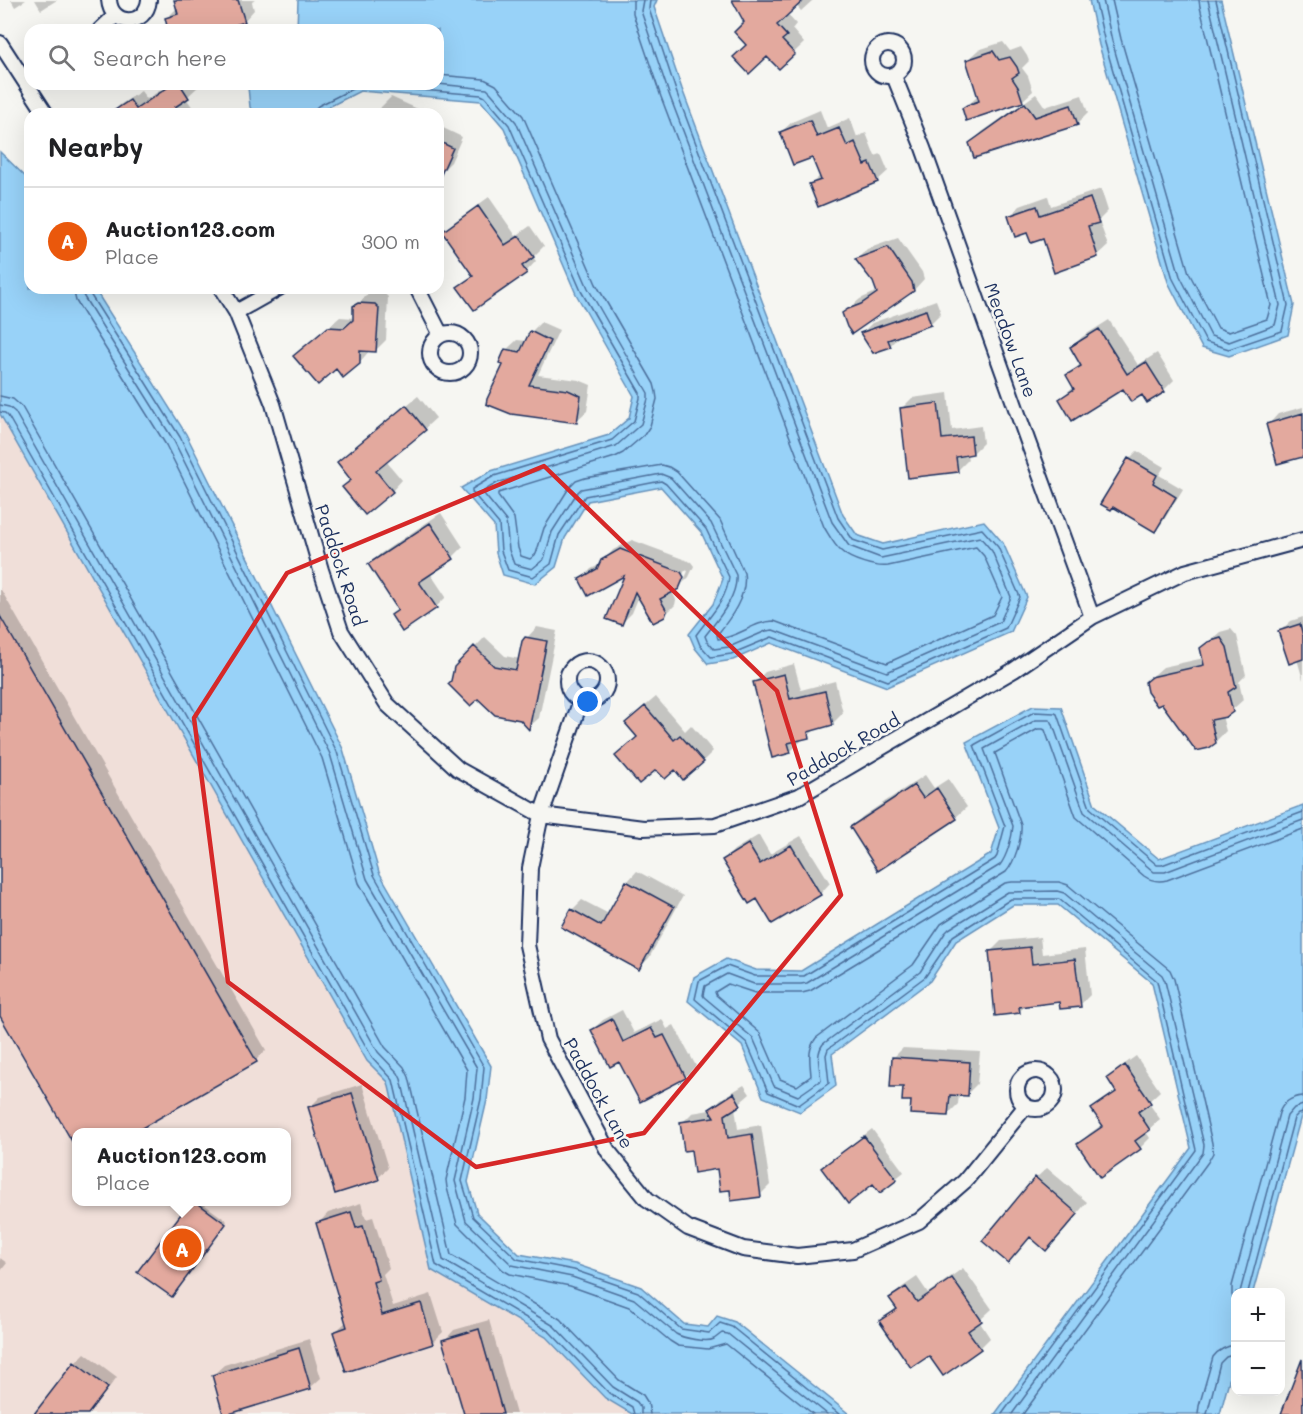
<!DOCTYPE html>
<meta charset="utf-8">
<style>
:root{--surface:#fff;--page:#f2f2f2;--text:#202124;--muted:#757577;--line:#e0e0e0;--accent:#ea580c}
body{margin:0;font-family:Mali,sans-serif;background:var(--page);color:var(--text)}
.controls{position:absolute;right:18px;bottom:18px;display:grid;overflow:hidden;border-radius:12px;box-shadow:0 6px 24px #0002}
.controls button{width:54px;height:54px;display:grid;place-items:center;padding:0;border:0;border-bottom:2px solid var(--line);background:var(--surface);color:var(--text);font:30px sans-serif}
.you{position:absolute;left:588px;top:702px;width:21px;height:21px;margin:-15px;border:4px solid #fff;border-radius:50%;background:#1a73e8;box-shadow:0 0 0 9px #1a73e833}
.badge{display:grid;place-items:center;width:39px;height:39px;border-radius:50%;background:var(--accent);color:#fff;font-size:20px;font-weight:700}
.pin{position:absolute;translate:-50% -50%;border:3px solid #fff;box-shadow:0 2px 6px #0006}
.popup{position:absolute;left:72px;top:1128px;width:219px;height:78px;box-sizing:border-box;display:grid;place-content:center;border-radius:12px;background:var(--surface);filter:drop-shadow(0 2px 4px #0005);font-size:20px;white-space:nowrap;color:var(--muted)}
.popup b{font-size:22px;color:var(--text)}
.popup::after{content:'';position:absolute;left:50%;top:100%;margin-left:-12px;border:12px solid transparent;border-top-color:var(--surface)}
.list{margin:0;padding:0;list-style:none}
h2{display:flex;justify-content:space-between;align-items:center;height:78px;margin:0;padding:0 24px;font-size:26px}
h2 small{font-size:20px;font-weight:400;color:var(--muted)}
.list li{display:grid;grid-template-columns:39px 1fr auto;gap:18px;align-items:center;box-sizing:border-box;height:108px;padding:0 24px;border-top:2px solid var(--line)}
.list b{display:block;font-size:22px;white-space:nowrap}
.list p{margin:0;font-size:20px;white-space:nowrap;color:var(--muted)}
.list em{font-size:20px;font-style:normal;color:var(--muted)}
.icon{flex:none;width:33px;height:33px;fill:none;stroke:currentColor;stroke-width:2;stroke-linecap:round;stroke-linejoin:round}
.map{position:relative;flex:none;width:1303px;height:1414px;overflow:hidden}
.search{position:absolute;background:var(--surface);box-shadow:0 6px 24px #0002;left:24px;top:24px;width:420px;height:66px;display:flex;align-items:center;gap:15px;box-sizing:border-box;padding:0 21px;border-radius:18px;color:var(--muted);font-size:22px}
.panel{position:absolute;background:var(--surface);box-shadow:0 6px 24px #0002;left:24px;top:108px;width:420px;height:186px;border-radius:18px}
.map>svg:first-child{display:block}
.built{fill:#f0dfd9;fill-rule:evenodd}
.water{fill:#98d2f8;stroke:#6691ba;stroke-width:1.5}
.shadow{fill:#0003}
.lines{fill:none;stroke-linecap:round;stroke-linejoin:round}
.shore{stroke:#4d709c;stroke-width:1.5}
.building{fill:#e3a99e;stroke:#1b2f5e;stroke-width:1.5}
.street-casing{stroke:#1b2f5e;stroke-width:18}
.street{stroke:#f6f6f2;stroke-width:14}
.marked{fill:none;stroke:#d62828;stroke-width:4.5;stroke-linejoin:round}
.labels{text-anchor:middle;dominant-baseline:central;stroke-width:5;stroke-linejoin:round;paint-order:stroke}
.street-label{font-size:18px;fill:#1b2f5e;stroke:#f6f6f2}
</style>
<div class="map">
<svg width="1303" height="1414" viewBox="0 0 1303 1414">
<rect width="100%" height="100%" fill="#f6f6f2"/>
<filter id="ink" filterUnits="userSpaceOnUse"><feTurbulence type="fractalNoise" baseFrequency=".0167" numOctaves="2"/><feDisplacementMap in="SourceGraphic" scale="12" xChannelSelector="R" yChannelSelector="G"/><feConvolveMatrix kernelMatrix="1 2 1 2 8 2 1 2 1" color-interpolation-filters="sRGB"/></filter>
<g filter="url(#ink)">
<!-- built -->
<path class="built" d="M0,414l365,643 23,25 43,188 115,67 59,61 27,16h-632zM77,1132h210v70h-210z"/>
<!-- water -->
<path class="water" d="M298,0h359l-3,7 28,82 161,426 14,20 26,9 101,-23 19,22 24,54 -16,35 -124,55 -116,-44 -38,17 -25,4 -13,-16 -6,-14 24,-30 10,-25 -22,-47 -40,-45 -73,14 -23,37 -9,29 -21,17 -32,-9 -7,-22 -2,-27 -33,-38 30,-17 118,-36 20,-17 5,-22 -58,-102 -72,-166 -23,-27 -121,-10 -45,23h-61l-4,-7 -2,-20 3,-3h187v-54h-141z
M1089,0h132l73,305 -6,30 -59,21 -27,-8 -34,-66 -69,-237z
M0,152l30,29v107h64l92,146 157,315 36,123 112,194 -4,34 -19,82 9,31 42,41 56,10 66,23 43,37 24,3 9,-11 18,6 114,92h-217l-27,-16 -59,-61 -115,-67 -43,-188 -21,-21 -367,-647z
M1033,706l28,1 34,98 64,54 144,-54v304l-50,183h-17l-1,66 -15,56h-225l196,-266 -39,-165 -94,-78h-45l-57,36 -26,40 -98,73 4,32 -36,26 -37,-15 -21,-51 -54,-45 6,-24 32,-18 30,11 45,1 190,-117 8,-26 -33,-86z"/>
<!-- shadow -->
<path class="shadow" d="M11,0h15l-11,7z
M35,0h22l-16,10z
M176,0h79l-3,2 2,8 -10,11 -32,9h-42l-3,-12 11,-11z
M734,0h79l-12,11 -5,-6 -9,9 9,10 -4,5 12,14 -25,24 -11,-13 -20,-10 -2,-22z
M1003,42l7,9 11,-4 6,9 2,5 -7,7 6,8 5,15 -11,10 -58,8 15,-14 -12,-35 11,-10z
M170,84h27l2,2 -13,12 11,16h-86l9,-9 21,-14 6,8z
M1036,94l9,13 37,-12 6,18 -11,11 -106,19 11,-11z
M391,97l29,13 -2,4h-40l3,-7z
M820,110l7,18 23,-10 7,19 9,-4 9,23 6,-2 7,17 -11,10 -67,4 11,-10 -8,-19 -32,-24 11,-10z
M441,127l21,10 -11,25 -9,9 -4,9v-50z
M1101,189l7,22 -9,9 9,26 -11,10 -69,-25 -18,-15 10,-10 28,-10 3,10z
M489,197l27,39 14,-10 14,20 -11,11 3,4 -10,11 -67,15 15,-13 -30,-42 10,-10z
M898,238l24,34 2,7 -10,11 -70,23 16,-14 18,-8 -3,-10 -18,-22 10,-10z
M369,293l16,1 3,3 -2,43 -11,11 -5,-1 -11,13 -23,4 -30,-21 34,-29 14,1 1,-11z
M936,300l5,13 -11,11 -30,11 -10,11 -28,-13 10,-10z
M1109,320l29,45 19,-12 17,27 -10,10 -22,3 -19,-6 -63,12 14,-13 -6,-10 13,-13 -10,-15 11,-11z
M541,322l18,8 -21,45 41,5 12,5 -4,26 -11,10 -64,-8 -7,-49 1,-14 11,-10 10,1 4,-9z
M948,393l4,37 29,-4 2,17 -10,10 -6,1 1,6 -11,11 -55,-63 10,-10z
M418,396l18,22 -11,10 -39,33 16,19 -10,11 -40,-12 -3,-27z
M1303,407v48l-35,-30 10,-11z
M1137,451l27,16 -5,8 24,14 -21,34 -7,7 -41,-25 -12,-1 27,-45z
M441,513l22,34 -10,10 -23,16 16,24 -10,10 -37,2 -29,-44 10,-11z
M632,540l59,22 3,4 -5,11 -6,6 5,-12 -3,-1 -6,14h3l-10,7 4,9 -1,5 -11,11 -25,-20 -7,17 -10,10 5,-51 -46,8 10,-11 10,-5 12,-14z
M0,588l266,462 -10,10 -124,72h-55l-77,-118z
M1303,617v63l-6,-21 -17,-28 11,-10z
M537,627l20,4 -18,87 -10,9 -9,-8 -42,-22 -26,-16 3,-13 30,-31 20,19 15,3 3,-17z
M1231,629l6,7 9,39 -7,7 4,18 -11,10 -10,6 4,15 -11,11 -69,-60 17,-15 41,-9 -2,-10 18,-16z
M794,664l7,26 34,-9 8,32 -11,11 -15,4 -9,8 -8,3 1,2 -11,11 -35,-70 10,-10z
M656,697l29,34 6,-6 22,26 -10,10 -28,7 -19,-1 -39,-11 21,-20 -1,-23z
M925,775l9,13 14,-9 19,28 -11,10 -77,52 -27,-41 10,-11z
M759,835l11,19 31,-18 29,47 -10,11 -62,3 -34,-37 10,-10z
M637,871l46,25 -34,62 -10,10 -67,-58 10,-10 27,14 18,-32z
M1040,937l2,17 43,-5 5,46 -10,10 -19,-4 -34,3 -8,8 -29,-60 11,-11z
M622,1010l12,23 28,-14 5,10 7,-4 22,41 -11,11 -65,-17 -28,-30 11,-10z
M903,1048l77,4 -3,32 -10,10h-8l-1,10 -10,10 -35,-15 -8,-13 -12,-28z
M1136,1056l24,35 -12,11 12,17 -14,13 4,6 -10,10 -61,-4 10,-10 14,-10 -10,-15 11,-10 13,-9 -9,-12 11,-10z
M362,1084l26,84 -10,10 -68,-71 10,-10z
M744,1085l6,9 -15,13 3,22 23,-4 9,60 -10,10 -29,-7 -13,-20 -25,-20 -11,-25 10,-10 18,-3 11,-11z
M872,1129l32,43 -24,19 -6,-9 -43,-21z
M1047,1168l40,34 -31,37 -20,-61z
M192,1202h9l26,19 -54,72 -33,-22z
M361,1203l5,16 7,-2 16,51 -6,6 10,32 38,-12 12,38 -10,10 -86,28 -12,-38 12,-11 -29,-97 10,-11z
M0,1258l7,5 -7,9z
M963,1268l29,41 -13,12 11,17 -10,10 -51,6 -48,-32 16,-15 -6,-9 10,-10 16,-11 11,16z
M489,1320l27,94h-51l-21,-73 10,-11z
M309,1339l12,39 -11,10 -97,-13 11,-10z
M85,1353l32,24 -28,37h-53l39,-51z"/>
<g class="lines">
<!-- shore -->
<path class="shore" d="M1095,0l10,43 68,236 33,63 23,7 53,-18 6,-26 -72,-305
M1103,0l9,41 68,235 31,60 18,6 46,-17 5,-20 -72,-305
M1112,0l9,39 68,234 29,55 11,4 38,-13 4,-14 -71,-298 -1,-7
M438,75l46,4 12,6 27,31 73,168 58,100 2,8 1,7 -7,27 -6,9 -21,18 -8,4 -117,36v3l16,22 4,30 3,8 9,3 6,-5 8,-26 25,-40 7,-7 9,-3 77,-13 7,2 8,5 43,48 24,53c4,22 -14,46 -27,62l1,4c20,-1 36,-18 56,-18l113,42 106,-48 9,-18 -18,-41 -8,-9 -88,19c-11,2 -38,-6 -47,-15 -7,-6 -12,-16 -17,-24l-163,-430 -28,-83v-14
M438,84l49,5 4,4 25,29 72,166 60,105v6l-7,25 -25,22 -119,37 -13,8v3l22,27 3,29 5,14 18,5 12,-10 8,-27 25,-39 4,-4 80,-15 10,4 40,45 25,52c2,22 -19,45 -31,61l2,5 7,8 15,-2 37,-16 7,-1 114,42 113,-50 11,-25 -19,-46 -12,-14 -99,21 -32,-12 -17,-24 -163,-428 -28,-83 2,-11
M314,114l1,-5 3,-3 42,-21 121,10 4,2 24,28 72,166 59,102v5l-6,23 -22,19 -118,36 -22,13v3l27,32 2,27 7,19 25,7 18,-13 8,-29 26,-39 76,-15 5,3 40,45 23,48c-2,23 -20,40 -33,58l4,10 11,12 20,-3 41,-17 116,44 118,-53 14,-31 -22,-50 -16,-18 -100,21 -29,-10 -15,-22 -162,-427 -27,-82 1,-9
M73,288l3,13 90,144 156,313 37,125 108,187 -2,27 -19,83 1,8 10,36 46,46 7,4 60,12 59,21 41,34 8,5 30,3 18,-5 87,70
M82,288l2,9 90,144 156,313 37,125 110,189 -3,30 -19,83 11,40 46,44 60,12 62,22 42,35c7,4 31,9 38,5 3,-2 5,-4 8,-6l6,1 99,80
M89,288l1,6 90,143 157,315 37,123 110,192 -3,32 -19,82 11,36 44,42 57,11 64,22 43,37 28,4 11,-10 12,4 107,87
M0,396l13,3 9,8 363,640 19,20 5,10 42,178 109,64 59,61 24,15 5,8 2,11
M0,405l9,2 6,5 363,640 20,21 3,6 42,181 111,66 59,61 24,15 4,6v6
M0,412l5,1 3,3 364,641 21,23 43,185 114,67 59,61 23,14 2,7
M1240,1292l47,-176 7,-8 9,-3
M1248,1292l46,-174 4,-4 5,-1
M1236,1305l-4,-10v-9l47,-173c4,-11 12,-16 24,-17
M1002,1414l194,-264 -39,-169 -98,-82h-48l-58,37 -28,41 -97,72 -2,6 3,28 -30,22 -31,-13 -21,-49 -52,-44 4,-18 28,-15 28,10h49l191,-117 2,-3 8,-30 -31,-81 60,-33 21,1 2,1 33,94 67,57h5l141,-53
M1012,1414l191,-261 1,-8 -39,-164 -3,-6 -98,-82 -7,-2 -49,1 -59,37 -4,4 -25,39 -97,72c-8,11 -3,24 -2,36l-23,16 -24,-10 -21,-48 -49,-41 -1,-2 2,-9 22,-12 27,10h47l6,-1 193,-118c7,-9 12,-27 13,-39l-29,-77 52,-29h13l3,2 32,90 70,60h11l138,-52
M1023,1414l185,-252 5,-9 -1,-10 -38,-164 -4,-9 -102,-85 -9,-3h-47l-7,1 -64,41 -28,41 -97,73c-9,12 -6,23 -5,38l-14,10 -17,-7 -20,-46 -44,-38 -1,-3 13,-8 27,9h47l8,-2 196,-119c9,-10 16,-34 15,-47l-26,-72 43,-24h5l2,1 31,87 68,59c7,5 14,6 23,4l136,-51
M1198,1414l1,-8 14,-49c6,-8 13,-11 23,-12
M1207,1414l13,-51 6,-6 10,-3"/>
</g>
<!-- building -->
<path class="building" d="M174,0h64l7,22 -27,8h-50l-3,-12 13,-4z
M732,0h72l-27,25 10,11 -5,4 13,14 -16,15 -12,-12 -18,17 -16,-17 13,-12 -12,-13 10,-10z
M993,51l6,9 11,-3 7,10 2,6 -7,5 6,9 5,15 -57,19 -4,-13 5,-3 12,-4 -13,-41z
M173,84h7l9,14 -14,9 5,7h-71l21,-14 6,9z
M1025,103l10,14 36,-12 7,20 -104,33 -5,-15z
M810,120l7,17 22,-9 8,18 8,-4 10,23 5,-2 8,19 -60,25 -9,-23 12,-4 -9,-22 -19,7 -13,-33z
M438,141l15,7 -15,33z
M1090,198l9,25 -11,3 10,31 -44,16 -11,-34 -12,4 -4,-10 -12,4 -7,-21 29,-10 3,9z
M478,206l27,39 14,-9 15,21 -12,9 5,7 -53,37 -17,-23 16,-11 -31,-44z
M888,247l24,35 2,9 -62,43 -5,-7 -5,-14 6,-4 13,-5 16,-11 -4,-11 -18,-23z
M358,303l17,1 4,4 -3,44 -16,-1v13l-17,14 -7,-9 -18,16 -25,-29 35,-29 16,1 9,-8v-14z
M926,310l5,15 -43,15 3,7 -18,6 -13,-20z
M1099,329l28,45 19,-12 19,30 -18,11 -5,-8 -11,7 -8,-13 -51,32 -13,-22 15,-10 -8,-14 15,-9 -11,-19z
M530,331l20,10 -21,44 39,5 13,6 -4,27 -66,-9 -25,-10 1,-5 16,-34 -4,-2 6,-14 15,3z
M938,403l4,36 29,-3 2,18 -17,3 2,15 -50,6 -8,-70z
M406,405l20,25 -50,41 17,21 -28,23 -23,-28 9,-7 -14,-18z
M1303,413v44l-26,7 -11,-40z
M1128,458l29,17 -4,8 23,14 -21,35 -42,-25 -2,3 -11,-6z
M430,523l24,36 -35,23 18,26 -35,24 -11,-17 7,-5 -30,-46z
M620,549l61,23 3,5 -5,12 -19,10 7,12 -2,6 -12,6 -18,-31 -13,33 -16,-6 18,-43 -36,20 -9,-17 18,-10 4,-9z
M0,616l257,446 -122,70h-58v18l-77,-134z
M1300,624l3,12v23l-14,5 -11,-33z
M525,637l22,4 -18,89 -9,-10 -25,-5 -17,-16 -8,7 -22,-22 3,-3 3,-14 20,-21 20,20 22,4 6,-29z
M1221,638l6,9 9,40 -8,5 5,20 -7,5 -15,3 5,23 -7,5 -13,3 -34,-47 -5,2 -10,-14 -2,-10 6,-5 53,-12 -4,-17 8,-6z
M784,674l6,25 35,-8 8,34 -25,7 1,6 -21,5 3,10 -19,5 -19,-76z
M645,706l29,34 6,-5 24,27 -21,18 -8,-10 -10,9 -9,-9 -17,14 -24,-28 22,-19 -12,-14z
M914,785l9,13 14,-10 20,31 -79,52 -28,-44z
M748,844l12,20 31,-19 30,50 -49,29 -15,-25 -8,5 -27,-44z
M626,881l48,26 -35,63 -78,-43 10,-18 30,17z
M1030,947l2,17 43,-5 6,48 -21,2 -1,-7 -40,5 1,6 -25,3 -6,-65z
M612,1019l11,23 28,-14 6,10 7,-3 22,43 -46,24 -21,-40 -9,5 -19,-37z
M892,1057l78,5 -2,34 -18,-1 -2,21 -38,-2 1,-13h-9l1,-14h-13z
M1125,1065l26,38 -13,9 12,18 -15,11 6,8 -41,29 -23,-34 26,-18 -12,-17 25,-17 -9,-14z
M352,1093l27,87 -44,14 -27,-87z
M734,1093l7,12 -16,10 3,23 24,-4 9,63 -30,4 -1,-11 -10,1 -3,-22 -23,4 -3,-23 -7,1 -4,-29 34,-5 -5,-8z
M864,1136l33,44 -17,13 -7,-9 -25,20 -27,-36z
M1035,1177l43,37 -32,37 -16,-14 -22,26 -26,-22z
M190,1202h6l30,22 -54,73 -35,-25z
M351,1212l5,16 7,-2 16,54 -6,2 9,33 39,-12 12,41 -87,28 -13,-40 14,-5 -31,-104z
M952,1278l30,43 -14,10 13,18 -38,27 -14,-20 -18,12 -32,-47 18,-12 -8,-11 17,-11 11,15z
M479,1329l24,85h-39l-22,-74z
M299,1348l12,41 -82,25h-6l-11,-39z
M1302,1359l1,55h-22z
M74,1362l34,26 -20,26h-54z"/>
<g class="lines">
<defs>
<path id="street" d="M109,0c2,27 37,27 40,0
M100,30l15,-14
M0,43l46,71
M872 60a16 16 0 1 1 32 0a16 16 0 1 1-32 0Z
M894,76l29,72 105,294 64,175
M221,288l15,24 37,92 48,166 20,61 46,73 71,65 83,46 102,13 72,-3 84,-29 215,-126 78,-53 93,-45 118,-32
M417,288l24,47
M236,312l43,-24
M430 353a20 20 0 1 1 40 0a20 20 0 1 1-40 0Z
M567 681a20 20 0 1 1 40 0a20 20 0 1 1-40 0Z
M581,700l-40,115 -11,53 -3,77 21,94 60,112 39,48 41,29 55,21 54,7 56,-6 66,-29 46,-40 60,-74
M1017 1090a19 19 0 1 1 38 0a19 19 0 1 1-38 0Z"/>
</defs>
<!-- street casing -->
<use href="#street" class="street-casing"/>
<!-- street -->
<use href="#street" class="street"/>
</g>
</g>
<!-- marked area -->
<path class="marked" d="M544,466l233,225 64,204 -197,238 -168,34 -248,-185 -34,-264 93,-145z"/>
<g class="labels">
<!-- street labels -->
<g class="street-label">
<text transform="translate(1011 340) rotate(70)">Meadow Lane</text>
<text transform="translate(341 565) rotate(72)">Paddock Road</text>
<text transform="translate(843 749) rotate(-30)">Paddock Road</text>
<text transform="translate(599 1093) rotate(61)">Paddock Lane</text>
</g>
</g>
</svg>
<div class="controls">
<button>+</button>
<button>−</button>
</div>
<div class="you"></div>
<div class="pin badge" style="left:182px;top:1248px">A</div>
<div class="popup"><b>Auction123.com</b>Place</div>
<div class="search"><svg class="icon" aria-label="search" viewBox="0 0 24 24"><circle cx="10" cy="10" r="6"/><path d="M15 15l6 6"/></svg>Search here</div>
<section class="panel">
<h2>Nearby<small></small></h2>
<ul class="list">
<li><span class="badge">A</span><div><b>Auction123.com</b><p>Place</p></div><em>300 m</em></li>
</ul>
</section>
</div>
